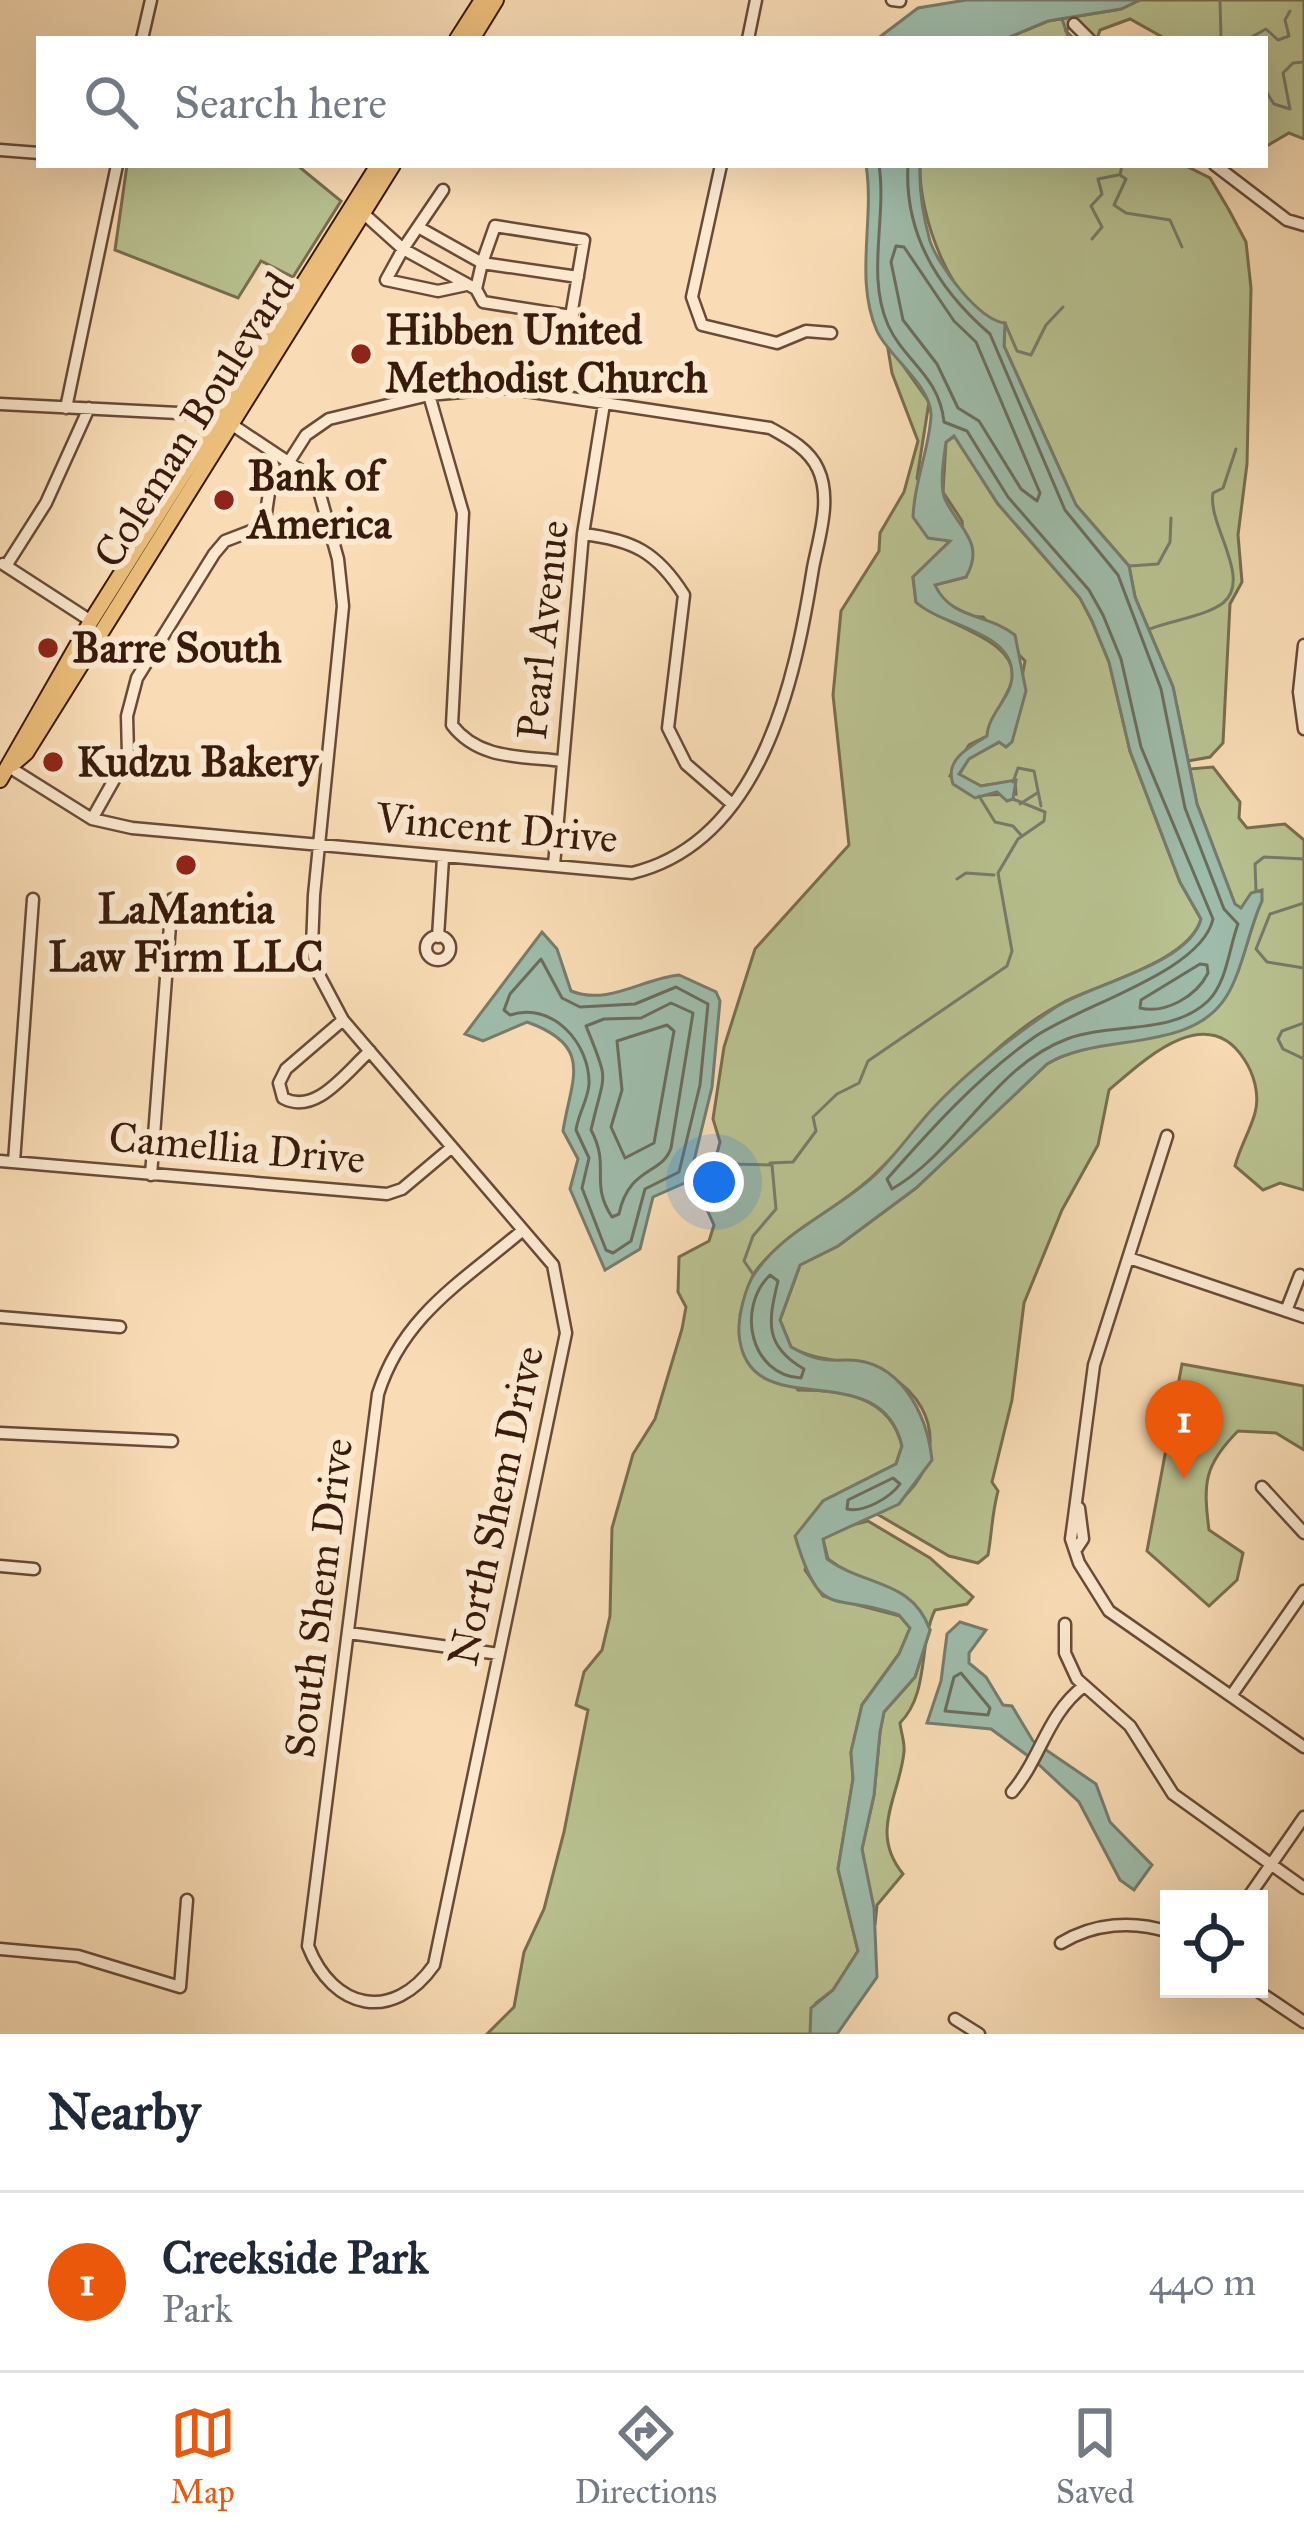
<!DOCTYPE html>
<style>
:root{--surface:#fff;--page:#f6f6f7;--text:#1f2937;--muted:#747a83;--line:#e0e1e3;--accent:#ea580c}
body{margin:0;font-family:"IM FELL Great Primer",serif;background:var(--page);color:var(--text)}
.controls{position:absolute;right:36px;bottom:36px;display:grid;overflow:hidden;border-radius:0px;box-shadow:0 12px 48px #0002}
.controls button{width:108px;height:108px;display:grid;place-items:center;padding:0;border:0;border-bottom:3px solid var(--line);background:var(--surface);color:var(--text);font:60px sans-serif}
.you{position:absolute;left:714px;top:1182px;width:42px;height:42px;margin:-30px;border:9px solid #fff;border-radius:50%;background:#1a73e8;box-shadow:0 0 0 18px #1a73e833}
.badge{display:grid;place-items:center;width:78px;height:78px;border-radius:50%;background:var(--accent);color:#fff;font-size:39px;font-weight:700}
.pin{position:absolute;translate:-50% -99px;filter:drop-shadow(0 3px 6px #0008)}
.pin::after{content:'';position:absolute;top:63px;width:42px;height:36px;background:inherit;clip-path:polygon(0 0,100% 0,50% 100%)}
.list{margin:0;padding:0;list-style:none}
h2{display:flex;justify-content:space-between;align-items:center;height:156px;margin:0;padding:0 48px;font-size:51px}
h2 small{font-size:39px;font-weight:400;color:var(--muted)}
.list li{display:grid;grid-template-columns:78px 1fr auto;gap:36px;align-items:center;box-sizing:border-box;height:180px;padding:0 48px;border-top:3px solid var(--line)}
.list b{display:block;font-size:45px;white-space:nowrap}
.list p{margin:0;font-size:39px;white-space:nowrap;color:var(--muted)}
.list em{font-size:39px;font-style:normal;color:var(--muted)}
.icon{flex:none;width:66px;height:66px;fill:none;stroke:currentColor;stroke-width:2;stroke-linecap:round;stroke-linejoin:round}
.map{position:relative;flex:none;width:1304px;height:2034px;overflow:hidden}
.search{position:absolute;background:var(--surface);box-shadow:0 12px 48px #0002;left:36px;right:36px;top:36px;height:132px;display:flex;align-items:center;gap:30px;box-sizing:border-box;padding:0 42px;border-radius:0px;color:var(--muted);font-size:45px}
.sheet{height:336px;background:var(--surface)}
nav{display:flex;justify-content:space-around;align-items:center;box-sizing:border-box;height:168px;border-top:3px solid var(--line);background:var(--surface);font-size:33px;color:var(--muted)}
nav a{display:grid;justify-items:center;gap:6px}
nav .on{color:var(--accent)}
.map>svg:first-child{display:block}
.green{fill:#b9c291;stroke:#796e4f;stroke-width:3}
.water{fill:#9ebcab;stroke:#767c6c;stroke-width:3}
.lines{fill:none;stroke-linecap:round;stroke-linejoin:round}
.shore{stroke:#6c6c5c;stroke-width:3}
.stream{stroke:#767c6c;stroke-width:3}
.minor-casing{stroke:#694b37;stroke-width:15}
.major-casing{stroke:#391b0d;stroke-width:18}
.minor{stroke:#fbe8cf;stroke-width:10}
.major{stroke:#ecbe7a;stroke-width:14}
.poi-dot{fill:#8f2418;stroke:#fbe8cf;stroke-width:4.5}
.labels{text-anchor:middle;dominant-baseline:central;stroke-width:12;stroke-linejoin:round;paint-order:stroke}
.poi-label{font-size:42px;font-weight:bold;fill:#391b0d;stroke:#fbe8cf;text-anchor:start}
.street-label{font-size:42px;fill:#391b0d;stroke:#fbe8cf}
</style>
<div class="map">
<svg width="1304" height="2034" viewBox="0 0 1304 2034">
<rect width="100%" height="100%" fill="#f9dcb5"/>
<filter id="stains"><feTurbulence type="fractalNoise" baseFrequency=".00167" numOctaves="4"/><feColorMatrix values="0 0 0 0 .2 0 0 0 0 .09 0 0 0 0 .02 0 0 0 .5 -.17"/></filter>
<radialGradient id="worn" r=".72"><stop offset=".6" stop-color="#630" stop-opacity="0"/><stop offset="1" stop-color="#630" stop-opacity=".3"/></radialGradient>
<!-- green -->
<path class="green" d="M1140,0h164v139l-15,-6 -24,14v-108h-99l-36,-20 -30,11 -3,9 -22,-19 -9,11 8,8h-69l43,-18 73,-12z
M127,165h170l44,36 -48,76 -32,-16 -23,37 -123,-48z
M920,165h264l26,13 19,32 17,32 5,46 -4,176 -9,71 4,47 -12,22 -7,139 -13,14 -22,4 2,8 23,-2 27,35 -1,16 8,10 38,-4 19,16v350l-24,-7 -17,7 -28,-24c5,-19 15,-35 20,-53 5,-18 -1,-39 -11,-54 -38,-59 -101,2 -135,31l-11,55 -36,65 -38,93 -12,97 -20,82 6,9c-6,22 -6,41 -10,64l-10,8 -29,-7 -72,-42c63,-28 74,-103 11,-139 -33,-19 -64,-9 -97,-28l-11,-27 20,-55 38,-19 78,-58 131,-124c59,-35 154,-9 187,-84 11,-25 17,-53 27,-79l-20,7 -6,-3 -38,-101 -24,-117 -38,-90 -6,-31 -53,-61 -72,-159 1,-22c-54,-10 -87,-112 -85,-159z
M887,343l42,59 -12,76 33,63 -37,36 3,25c23,22 110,38 95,82 -7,19 -20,31 -24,52l-18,9 -19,31 33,19 33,-1 -1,-13 -34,5 -22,-11 10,-17 42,-22 14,-75 -42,-44c-22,1 -40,-13 -49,-32l32,-8 -4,-56 -19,-29 3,-50 9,-6 43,68 82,94 12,23 17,41 21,89 50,131 21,37c-11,42 -102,65 -137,83 -78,41 -127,113 -189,172 -37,36 -88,55 -120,98 -8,12 -11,30 -15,43l58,75c45,0 92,6 104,56l-6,18 -73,37 -18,69 18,26 77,20 10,12 -11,26 -37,51 -11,47 2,27 -15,90 20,82 -25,39 -17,13 -6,31h-323l27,-27 10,-55 20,-43 20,-77 24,-122 -12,-5 8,-33 18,-22 8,-34 2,-88 21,-74 22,-35 27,-90 4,-22 -8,-15 1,-35 30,-16 5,-16 -10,-22 16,-61 -7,-23 11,-72 31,-98 94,-104 -16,-150 8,-84 38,-60 1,-18 24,-41 14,-51 -26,-68z
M1182,1364l122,22v64l-28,-17 -38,-2c-34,34 -35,52 -29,99l34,23 -6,27 -28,26 -62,-55z
M868,1521l62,37 43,39 -6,7 -32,6c-17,35 -5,82 -35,113 1,10 5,19 4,29 -5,46 -35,80 -1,122l-26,31 -2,20 -13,-76 12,-54 6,-63 4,-20 31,-35 15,-47 -102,-71 -5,-20 14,-10z"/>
<!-- water -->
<path class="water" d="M966,0h174l-19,9 -73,12 -43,18h-128l41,-31z
M866,165h54c-1,25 3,51 10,76 8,24 48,79 75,82l-1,23 72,159 53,61 6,31 38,90 24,117 38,100 6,4 10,-15 11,-3v11c-14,30 -19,69 -36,96 -36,57 -127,35 -179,67l-131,124 -78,58 -38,19 -20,55 11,27c21,12 31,14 54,13 55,-2 82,54 87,100l-33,44 -76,35 4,20c38,28 85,20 103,71l-15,47 -31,35 -4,20 -6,63 -12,54 12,59 3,69 -40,57h-27l1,-26 22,-18 25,-39 -20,-82 15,-90 -2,-27 11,-47 37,-51 11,-26 -11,-13c-68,-24 -78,8 -104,-79l28,-35 73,-37 6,-18c-22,-95 -155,-17 -163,-112 -1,-17 6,-47 16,-61 31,-45 82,-62 120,-98 22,-21 39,-47 60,-69 36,-38 78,-70 121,-99 35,-23 133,-42 145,-88l-21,-37 -50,-131 -21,-89 -17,-41 -12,-23 -82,-94 -44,-68 -8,6c-2,15 -7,44 -1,57 13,29 41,43 21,78l-31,8c16,35 53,28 80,50l11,56 -14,51 -6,5 -7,-5 -30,17 -10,15 22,12 35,-6 -3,19 -6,2 -10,-9 -22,6 -22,-14c-9,-24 16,-37 34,-48 1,-23 26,-39 25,-62 0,-43 -71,-48 -96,-72l-3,-25 37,-36 -22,-3 -15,-21c1,-35 16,-67 18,-101 1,-30 -43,-60 -54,-85 -23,-52 -2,-112 -11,-166z
M542,932l15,17 14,42c37,15 73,-13 108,-16l37,17 4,9 -8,86 -23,94 -36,16 -13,52 -35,21 -35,-81 8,-30 -15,-28c8,-52 32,-85 -36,-109l-44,19 -18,-7z
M960,1622l26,8 -17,23v10l17,14 17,28 9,1 21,35 63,43 14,38 42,43 -18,25 -14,-10 -41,-78 -44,-41 -44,-32 -64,-6 14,-42 6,-47z"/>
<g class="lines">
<!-- shore -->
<path class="shore" d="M879,165c8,53 -13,110 9,160 16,36 51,50 56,97l23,9 41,66 81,93 14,25 18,44 20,88 72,172c-12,54 -136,87 -180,119 -56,40 -101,90 -146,141l5,10c65,-37 102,-123 175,-150 45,-17 104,-3 141,-38 19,-19 21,-53 30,-77l-14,-15 -39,-101 -24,-119 -43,-114 -53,-65 -75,-176c-51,-44 -86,-100 -82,-169
M896,246l8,1 50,74 22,21 64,151 -3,8 -16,-12 -42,-68 -21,-13 -21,-44 -34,-44 -12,-58z
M541,959l21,39 18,9 55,-3 41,-17 32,17 -8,81 -21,87 -34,17 -14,52 -18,12 -7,-3 -24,-62 7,-30 -13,-28c2,-16 12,-30 13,-46 1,-40 -36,-83 -79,-69l-6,-5 6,-16z
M1200,964l7,1 1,8c-12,24 -43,41 -68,35l1,-8z
M671,1003l22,10 -22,135c-9,27 -42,18 -52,66l-7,3c-23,-35 -1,-50 -21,-87 14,-61 19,-45 -5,-104l18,-7 37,-1z
M667,1025l7,6 -20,112 -29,15 -14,-31 11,-37 -5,-49z
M770,1275l8,6c-10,41 -14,65 26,88l-3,9c-51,-3 -65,-70 -31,-103z
M893,1478l7,6c-10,14 -37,29 -53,25l1,-9z
M961,1673l29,35 -2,7 -43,-4 9,-34z"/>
<!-- stream -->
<path class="stream" d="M1220,0l1,39
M1062,19l7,20
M1248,39l18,-10 12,11 11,-4 -4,-16 5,-9
M1265,90l9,14 16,5 -7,-36 10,-10 11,-1
M1122,165l-2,10 6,4 -12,26 12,8 44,7 12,27
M1092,239l10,-12 -11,-21 11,-12 -4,-15 20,-4
M1005,323l12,28 14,4 15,-30 17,-18
M1129,566l29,-2 12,-22 1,-24
M1150,629c20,-8 56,-13 73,-26 30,-24 -16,-79 -10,-110l10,-5 13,-39
M1013,782l5,-14 16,3 7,35
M979,796l16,26 18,4 8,9
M1020,804l17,-11
M957,879l9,-6 28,2
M1256,891l-1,-27 9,-7 40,2
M1304,903l-34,11 -14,35 11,13 37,6
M1304,1023l-22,8 -4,8 5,10 21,10
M770,1163l23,-1 23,-31 -3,-14 24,-23 22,-11 9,-22 139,-95 5,-15 -14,-78 20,-34 26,-18 1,-9 -32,-13
M730,1164l42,1 4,44 -23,27 -9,25 9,13"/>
<defs>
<path id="minor" d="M892,0l8,1
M1074,24l15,15
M142,39l9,-39
M748,39l8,-39
M0,150l39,3
M721,165l-29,132 10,28 75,18 29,-12 25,2
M1215,165l72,55 17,5
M363,213l40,36 40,-59
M418,227l64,36 13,-37 89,14 -13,76 -88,-14 -7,-13 -73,-40 -17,31 52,11 28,-6
M476,289l6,-26 96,14
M429,395l34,118 -11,212c27,35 69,31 111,36
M0,404l198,10 33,10 75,50 13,17 19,68 5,47 -29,289 -2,52 5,24 26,49 210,245 13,68 -132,632c-41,58 -101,45 -126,-19l70,-552c25,-79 84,-112 145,-164
M66,408l51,-243
M583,534c50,6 74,18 101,61l-16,133 18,36 45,39
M3,564l88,57
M6,566l40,-63 43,-95
M1304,645l-5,47 5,37
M9,767l83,52 40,9 500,45c129,-31 163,-192 181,-305 6,-31 19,-69 5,-99 -9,-20 -30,-31 -48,-41l-265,-40 -76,7 -100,24 -23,16 -37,58 -5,33 -39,15 -11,13 -77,124 -10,38 1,39 -36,64
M554,865l29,-331 21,-130
M426 948a12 12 0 1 1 24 0a12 12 0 1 1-24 0Z
M438,937l5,-79
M343,1020l-57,49 -7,14 4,15c33,18 63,-26 87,-47
M1167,1136l-73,229 -20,152 -3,22 8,24 30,48 195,136
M0,1161l387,33 15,-5 50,-42
M14,1162l19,-263
M151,1175l21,-276
M1129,1258l175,59
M1286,1311l14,-36
M0,1317l120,10
M0,1433l172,8
M1262,1487l42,46
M1077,1548l6,-9 -4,-31
M0,1566l34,3
M1065,1624v29l12,26 53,47 43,68 131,94
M349,1633l150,21
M1231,1696l73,-105
M1012,1792c29,-34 35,-78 72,-106
M1247,1899l57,-82
M1061,1943c33,-20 72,-23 108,-11
M0,1949l78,7 102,31 7,-87
M1255,1989l49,33
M955,2019l24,15"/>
<path id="major" d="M457,39l25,-39
M472,39l24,-39
M13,764l13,-11 367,-588
M0,780l91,-159 287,-456"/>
</defs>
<!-- minor casing -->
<use href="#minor" class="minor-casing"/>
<!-- major casing -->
<use href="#major" class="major-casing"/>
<!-- minor -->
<use href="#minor" class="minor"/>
<!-- major -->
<use href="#major" class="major"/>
</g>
<!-- markers -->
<g class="poi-dot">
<circle cx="361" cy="354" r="12"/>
<circle cx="224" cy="500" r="12"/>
<circle cx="48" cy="648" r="12"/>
<circle cx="53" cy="762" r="12"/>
<circle cx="186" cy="865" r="12"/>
</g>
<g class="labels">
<!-- poi labels -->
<g class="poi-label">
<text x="385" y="330">Hibben United<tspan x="385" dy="48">Methodist Church</tspan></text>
<text x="248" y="476">Bank of<tspan x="248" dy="48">America</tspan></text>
<text x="72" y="648">Barre South</text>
<text x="77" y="762">Kudzu Bakery</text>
<text x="186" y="909" text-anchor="middle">LaMantia<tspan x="186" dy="48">Law Firm LLC</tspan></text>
</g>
<!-- street labels -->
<g class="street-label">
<text transform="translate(194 420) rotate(-58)">Coleman Boulevard</text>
<text transform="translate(543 630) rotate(-84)">Pearl Avenue</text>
<text transform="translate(497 828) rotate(5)">Vincent Drive</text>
<text transform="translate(237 1148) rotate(5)">Camellia Drive</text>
<text transform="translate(496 1506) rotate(-78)">North Shem Drive</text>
<text transform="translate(319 1598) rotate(-83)">South Shem Drive</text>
</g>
</g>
<rect width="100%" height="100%" filter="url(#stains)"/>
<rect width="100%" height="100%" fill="url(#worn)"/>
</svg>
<div class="controls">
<button><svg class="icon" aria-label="locate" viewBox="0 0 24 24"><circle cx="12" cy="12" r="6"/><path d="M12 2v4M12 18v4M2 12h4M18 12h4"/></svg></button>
</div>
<div class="you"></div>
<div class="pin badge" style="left:1184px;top:1479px">1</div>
<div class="search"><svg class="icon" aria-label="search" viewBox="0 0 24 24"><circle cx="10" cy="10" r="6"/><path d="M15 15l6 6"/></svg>Search here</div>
</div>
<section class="sheet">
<h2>Nearby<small></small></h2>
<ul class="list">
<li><span class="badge">1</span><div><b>Creekside Park</b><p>Park</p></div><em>440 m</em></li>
</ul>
</section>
<nav>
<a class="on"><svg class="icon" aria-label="map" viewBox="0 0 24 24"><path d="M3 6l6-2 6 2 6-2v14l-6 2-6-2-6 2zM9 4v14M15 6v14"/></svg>Map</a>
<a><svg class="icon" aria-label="directions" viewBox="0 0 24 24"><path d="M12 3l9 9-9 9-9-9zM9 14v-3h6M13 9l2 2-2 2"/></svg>Directions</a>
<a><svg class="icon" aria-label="saved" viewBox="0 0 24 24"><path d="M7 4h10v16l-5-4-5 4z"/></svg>Saved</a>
</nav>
